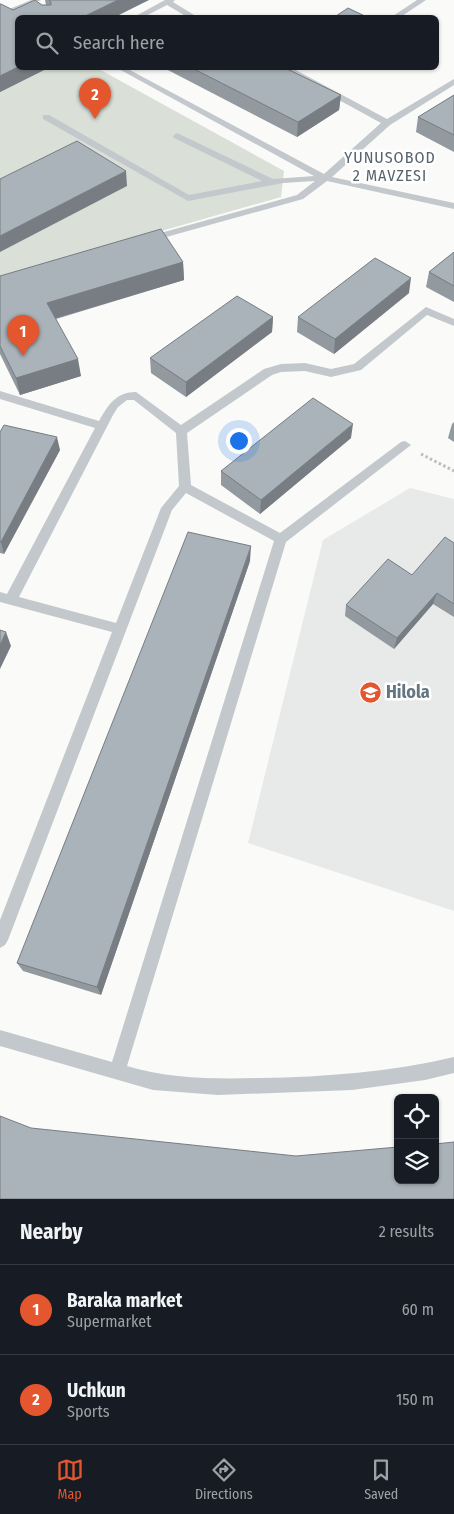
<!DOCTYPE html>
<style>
:root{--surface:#171b24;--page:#242831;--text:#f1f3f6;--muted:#9ea1a6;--line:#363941;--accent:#e4572e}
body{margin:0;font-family:"Fira Sans Condensed",sans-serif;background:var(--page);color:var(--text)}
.controls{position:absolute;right:15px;bottom:15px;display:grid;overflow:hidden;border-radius:8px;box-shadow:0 1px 4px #0004}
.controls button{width:45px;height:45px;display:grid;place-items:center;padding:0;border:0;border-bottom:1px solid var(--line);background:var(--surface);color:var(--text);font:25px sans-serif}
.you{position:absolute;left:238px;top:440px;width:18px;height:18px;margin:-12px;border:4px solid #fff;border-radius:50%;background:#1a73e8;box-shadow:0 0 0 8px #1a73e833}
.badge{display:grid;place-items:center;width:32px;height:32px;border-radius:50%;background:var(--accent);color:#fff;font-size:16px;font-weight:700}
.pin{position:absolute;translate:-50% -41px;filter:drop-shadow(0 1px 2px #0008)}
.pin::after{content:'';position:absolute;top:26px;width:18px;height:15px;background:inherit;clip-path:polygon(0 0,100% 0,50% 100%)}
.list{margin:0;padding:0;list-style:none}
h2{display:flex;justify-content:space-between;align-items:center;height:65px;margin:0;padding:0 20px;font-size:21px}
h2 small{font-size:16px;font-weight:400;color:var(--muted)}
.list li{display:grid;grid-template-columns:32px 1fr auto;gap:15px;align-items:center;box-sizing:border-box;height:90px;padding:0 20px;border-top:1px solid var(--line)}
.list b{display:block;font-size:19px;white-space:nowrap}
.list p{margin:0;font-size:16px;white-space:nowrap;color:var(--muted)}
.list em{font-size:16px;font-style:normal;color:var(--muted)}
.icon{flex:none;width:28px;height:28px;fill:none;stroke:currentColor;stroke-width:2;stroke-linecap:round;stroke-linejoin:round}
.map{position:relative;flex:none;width:454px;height:1199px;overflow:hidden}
.search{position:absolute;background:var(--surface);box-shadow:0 1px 4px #0004;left:15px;right:15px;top:15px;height:55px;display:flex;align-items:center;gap:12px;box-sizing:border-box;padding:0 18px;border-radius:8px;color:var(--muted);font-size:19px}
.sheet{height:245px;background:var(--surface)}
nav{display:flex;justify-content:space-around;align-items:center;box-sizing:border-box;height:70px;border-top:1px solid var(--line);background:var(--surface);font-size:14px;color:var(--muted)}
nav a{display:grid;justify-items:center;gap:2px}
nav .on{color:var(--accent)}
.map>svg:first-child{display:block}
.built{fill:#e8e9e9}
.green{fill:#dadfd7}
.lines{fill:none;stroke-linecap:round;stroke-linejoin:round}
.path{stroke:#bbbfc2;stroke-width:3;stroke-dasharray:2.5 2.5;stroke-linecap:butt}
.service{fill:#c3c8cc;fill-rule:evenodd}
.wall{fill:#929a9f}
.shaded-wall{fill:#777d82}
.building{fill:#aab3b9;stroke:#777d82}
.labels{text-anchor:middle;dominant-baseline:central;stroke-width:5;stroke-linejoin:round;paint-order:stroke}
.far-neighbourhood-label{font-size:16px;letter-spacing:1px;fill:#57646e;stroke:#fff}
.poi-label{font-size:18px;font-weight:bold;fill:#657683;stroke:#fff;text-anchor:start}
</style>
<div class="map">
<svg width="454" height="1199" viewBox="0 0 454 1199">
<rect width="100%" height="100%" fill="#fafaf8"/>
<!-- built -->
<path class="built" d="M410,488l44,11v412l-206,-68 75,-303z"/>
<!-- green -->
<path class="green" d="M0,14l18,54h79l187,103 -3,26 -281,80z"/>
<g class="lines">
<!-- path -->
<path class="path" d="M421,454l33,17"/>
<!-- service -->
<path class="service" d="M31,0h10l-41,18v-5z
M165,0h10l-2,2 26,16h-10l-22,-13 -25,13h-10z
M417,0h9l-27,18h-9z
M117,68h9l198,106 57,-51 -97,-53 -1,-2h9l95,51 67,-40v6l-64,40 -58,52 122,26v6l-127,-28 -24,18 -151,42h-6v-4l151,-42 18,-14 -32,2 -95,18 -145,-82v-4h6l140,80 73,-14 -88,-43 -1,-2 4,-3 96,46 41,-3z
M426,307l28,12v7l-27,-11 -66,55 -30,7 -26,-6 -24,1 -9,3 -85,58 4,52 89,48 121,-91 4,-1 6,4 -125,97 -159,524c43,13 88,13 133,12 65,-1 131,-6 194,-21v16l-29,7 -73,10 -134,5 -65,-5 -153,-44v-16l112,32 162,-521 -88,-48 -14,17 -164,430 -3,5 -5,3v-28l112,-288 -112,-30v-10l7,2 88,-166 -95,-29v-8l99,30c9,-16 17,-29 37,-29l45,33 83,-56 17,-5 24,-1 26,6 23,-5zM127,400h7l42,33 3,53 -18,22 -45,115 -97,-26 94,-182 5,-8z"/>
</g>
<!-- wall -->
<path class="wall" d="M45,0h104l-131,18 30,50 -48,24v-88l13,6 33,-5z
M164,68h121l56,27 -2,15 -42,27z
M454,95v57l-38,-20 2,-15z
M454,252v50l-28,-15 3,-15z
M183,262l1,18 -128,39 25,57 -61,19 -20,-41v-78z
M409,293l-75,61 -37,-22 1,-15z
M273,317l-1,15 -86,65 -35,-24 -1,-15z
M454,422v20l-6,-4 4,-14z
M0,432l60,18 -56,104 -4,-1z
M351,438l-91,76 -39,-29v-14z
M454,543v74l-21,-13 -39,45 -49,-33 1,-11 66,-30z
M250,561l-149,434 -78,-24 -6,-8z"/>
<!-- shaded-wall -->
<path class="shaded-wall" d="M118,0h31l-36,18h-32z
M18,67v1h30l-48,24v-16z
M341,95l-2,15 -42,27 1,-15z
M126,171l1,15 -127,66v-16z
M183,262l1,18 -134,40 -3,-17z
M411,278l-2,15 -75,61 1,-15z
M273,317l-1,15 -86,65v-15z
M78,359l3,17 -61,19 -4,-17z
M353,424l-2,14 -91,76 1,-14z
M57,437l3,13 -56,104 -3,-12z
M251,546l-1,15 -149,434 -4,-8z
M437,593l-4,11 -39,45 3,-11z
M6,632l5,14 -11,23v-24z"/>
<!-- building -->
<path class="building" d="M35,0l7,5h9v-3l-2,-2h69l-37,18h-63v49l-18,9v-72h1l12,6z
M348,8l21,10h-36z
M192,68h93l56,27 -43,27z
M454,95v40l-36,-18z
M77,141l49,30 -126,65v-57z
M161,229l22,33 -136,41 31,56 -62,19 -16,-32v-70z
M454,252v34l-25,-14z
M375,258l36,20 -76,61 -37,-22z
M237,296l36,21 -87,65 -36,-24z
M313,398l40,26 -92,76 -40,-29z
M4,425l53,12 -56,105h-1v-110z
M188,532l63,14 -154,441 -80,-24z
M445,537l9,6v61l-17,-11 -40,45 -51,-33 42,-46 24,16z
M0,630l6,2 -6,13z
M0,1116l31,12 265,28 102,-9v33h37v-36l19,-2v57h-454z"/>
<!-- icons -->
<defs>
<symbol id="school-disc" viewBox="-11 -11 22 22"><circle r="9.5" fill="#e4572e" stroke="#fff"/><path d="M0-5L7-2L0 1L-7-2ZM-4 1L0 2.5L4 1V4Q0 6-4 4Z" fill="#fff"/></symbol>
</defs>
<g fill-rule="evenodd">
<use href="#school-disc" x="358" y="680" width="25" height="25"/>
</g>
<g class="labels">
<!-- far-neighbourhood labels -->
<g class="far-neighbourhood-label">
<text x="390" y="157">YUNUSOBOD<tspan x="390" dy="18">2 MAVZESI</tspan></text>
</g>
<!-- poi labels -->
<g class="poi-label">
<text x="386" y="692">Hilola</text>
</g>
</g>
</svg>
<div class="controls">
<button><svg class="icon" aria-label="locate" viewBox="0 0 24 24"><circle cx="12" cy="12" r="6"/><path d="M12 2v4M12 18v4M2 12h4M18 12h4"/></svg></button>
<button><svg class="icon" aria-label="layers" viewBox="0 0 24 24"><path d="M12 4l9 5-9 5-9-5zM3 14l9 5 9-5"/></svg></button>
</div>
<div class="you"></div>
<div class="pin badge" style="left:23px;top:356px">1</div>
<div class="pin badge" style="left:95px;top:119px">2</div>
<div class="search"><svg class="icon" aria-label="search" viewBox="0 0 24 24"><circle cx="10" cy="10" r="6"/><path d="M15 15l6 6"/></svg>Search here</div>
</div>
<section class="sheet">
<h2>Nearby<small>2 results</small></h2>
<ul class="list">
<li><span class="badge">1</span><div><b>Baraka market</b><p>Supermarket</p></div><em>60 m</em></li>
<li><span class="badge">2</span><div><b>Uchkun</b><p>Sports</p></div><em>150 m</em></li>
</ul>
</section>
<nav>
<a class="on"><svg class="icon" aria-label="map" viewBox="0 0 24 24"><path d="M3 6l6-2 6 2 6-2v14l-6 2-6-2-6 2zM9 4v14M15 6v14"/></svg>Map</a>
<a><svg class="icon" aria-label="directions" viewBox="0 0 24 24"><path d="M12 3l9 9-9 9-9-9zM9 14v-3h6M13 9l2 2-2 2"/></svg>Directions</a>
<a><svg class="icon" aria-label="saved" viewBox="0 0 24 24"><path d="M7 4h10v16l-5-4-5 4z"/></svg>Saved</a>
</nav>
